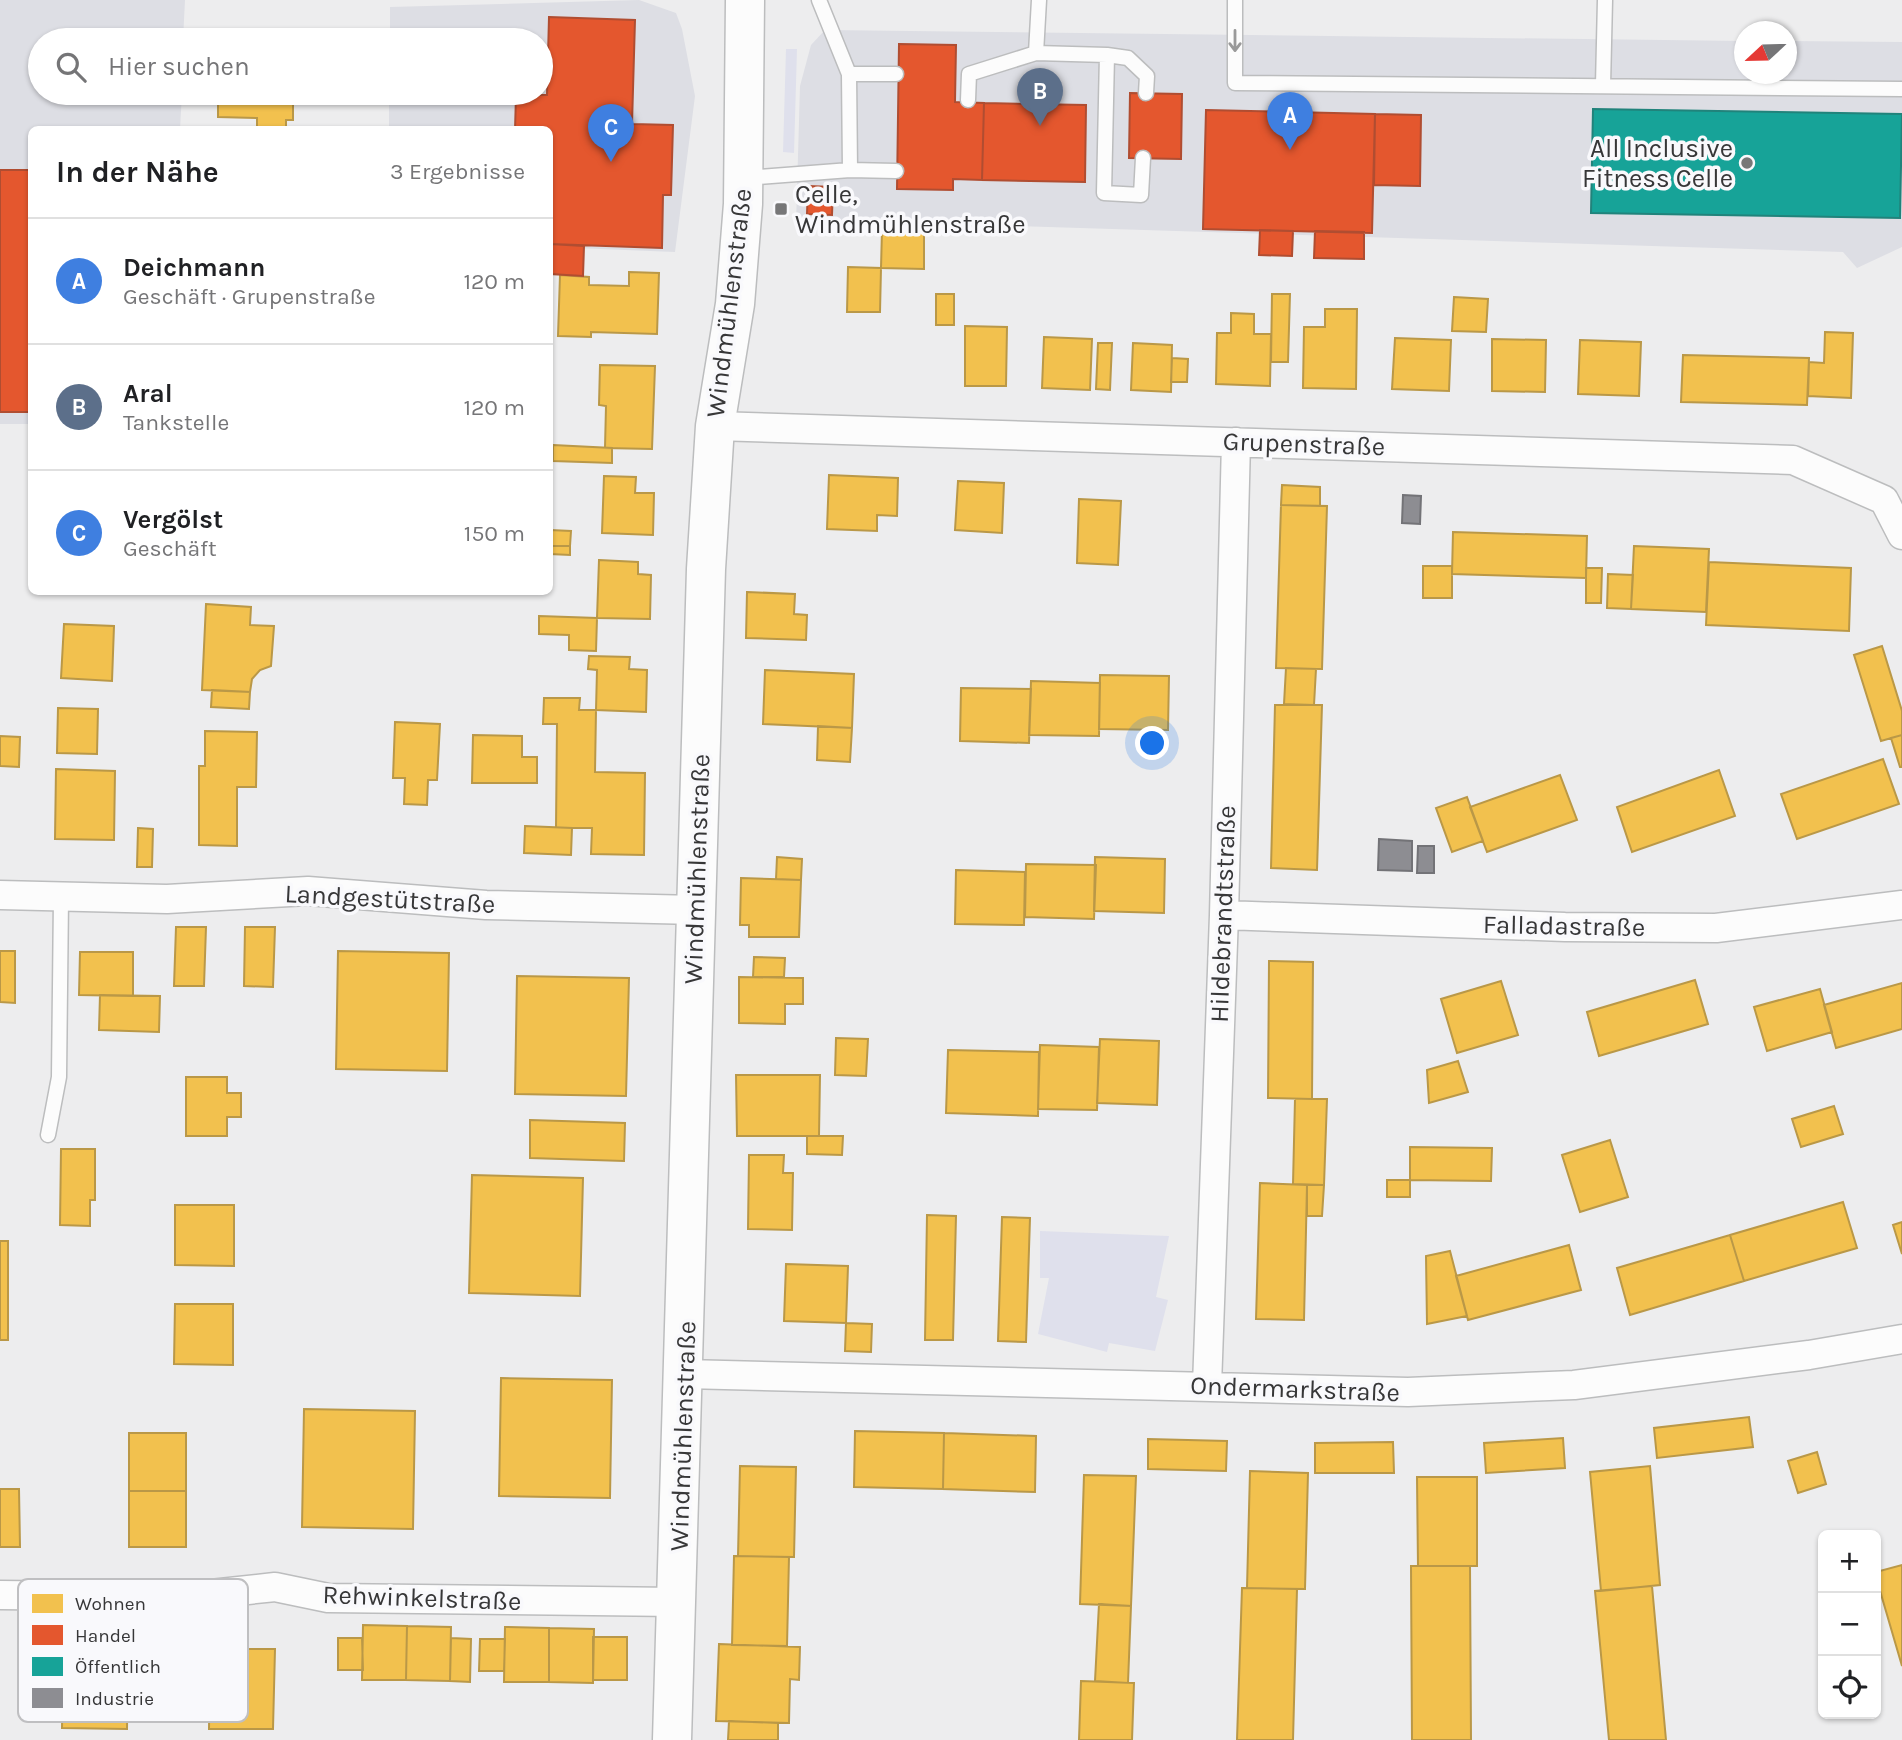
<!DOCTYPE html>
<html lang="de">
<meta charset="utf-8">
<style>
:root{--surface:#fff;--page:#f6f6f6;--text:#202124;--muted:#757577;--line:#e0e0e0;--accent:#0b8043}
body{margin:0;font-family:Karla,sans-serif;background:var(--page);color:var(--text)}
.controls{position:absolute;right:21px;bottom:21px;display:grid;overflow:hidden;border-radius:10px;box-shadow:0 2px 5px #0004}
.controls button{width:63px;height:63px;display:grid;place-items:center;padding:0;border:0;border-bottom:2px solid var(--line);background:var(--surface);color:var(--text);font:35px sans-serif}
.compass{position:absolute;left:1734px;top:21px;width:63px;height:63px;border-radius:50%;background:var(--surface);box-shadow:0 2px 5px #0004;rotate:248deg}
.you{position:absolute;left:1153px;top:744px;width:24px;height:24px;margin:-18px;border:5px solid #fff;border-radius:50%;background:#1a73e8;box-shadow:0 0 0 10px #1a73e833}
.badge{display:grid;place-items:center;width:46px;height:46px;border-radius:50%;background:var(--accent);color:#fff;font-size:23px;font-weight:700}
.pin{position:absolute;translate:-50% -58px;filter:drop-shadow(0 2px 4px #0008)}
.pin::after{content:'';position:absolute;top:37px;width:24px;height:21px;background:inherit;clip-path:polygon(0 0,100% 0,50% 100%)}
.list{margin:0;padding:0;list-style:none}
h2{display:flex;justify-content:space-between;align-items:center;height:91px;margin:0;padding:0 28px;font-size:30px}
h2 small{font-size:23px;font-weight:400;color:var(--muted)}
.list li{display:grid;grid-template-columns:46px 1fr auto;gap:21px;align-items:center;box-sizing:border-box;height:126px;padding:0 28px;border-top:2px solid var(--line)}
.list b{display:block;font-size:26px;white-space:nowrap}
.list p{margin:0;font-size:23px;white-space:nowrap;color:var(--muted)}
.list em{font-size:23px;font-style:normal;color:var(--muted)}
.icon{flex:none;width:38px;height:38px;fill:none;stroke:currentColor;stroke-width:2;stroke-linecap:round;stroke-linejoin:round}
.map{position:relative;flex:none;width:1902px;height:1740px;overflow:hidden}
.search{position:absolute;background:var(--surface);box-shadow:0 2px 5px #0004;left:28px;top:28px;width:525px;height:77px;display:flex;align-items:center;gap:18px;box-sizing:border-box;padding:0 24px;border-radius:38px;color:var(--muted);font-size:26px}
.panel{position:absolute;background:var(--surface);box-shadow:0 2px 5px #0004;left:28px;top:126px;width:525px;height:469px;border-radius:10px}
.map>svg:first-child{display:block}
.built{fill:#dddee4}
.green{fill:#dfe0ec}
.homes{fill:#f2c14e;stroke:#ba9847;stroke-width:2}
.shops{fill:#e4572e;stroke:#b04d31;stroke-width:2}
.public{fill:#17a398;stroke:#21837b;stroke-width:2}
.industry{fill:#8d8d92;stroke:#737377;stroke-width:2}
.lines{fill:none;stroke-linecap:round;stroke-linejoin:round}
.lane-casing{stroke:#bcbdbe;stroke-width:17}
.street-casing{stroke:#bcbdbe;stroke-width:31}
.secondary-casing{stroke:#bcbdbe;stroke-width:41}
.lane{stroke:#fcfcfc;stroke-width:14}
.street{stroke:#fcfcfc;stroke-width:28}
.secondary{stroke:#fcfcfc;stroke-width:38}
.oneway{stroke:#9a9a9a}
.poi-dot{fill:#777778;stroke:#f9f9fc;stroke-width:2.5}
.labels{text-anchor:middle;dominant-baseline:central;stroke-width:7;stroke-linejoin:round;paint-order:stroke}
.poi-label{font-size:26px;fill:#373738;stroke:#f9f9fc;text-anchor:end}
.street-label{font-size:26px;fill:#373738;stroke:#f9f9fc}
.key{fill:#f9f9fc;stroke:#bfbfc1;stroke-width:2}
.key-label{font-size:19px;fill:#373738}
</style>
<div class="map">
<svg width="1902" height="1740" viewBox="0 0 1902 1740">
<rect width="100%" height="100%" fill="#ededee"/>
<!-- built -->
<path class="built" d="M0,0h185l-2,40h-143v53h142l-2,36 -148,1 -1,294h-31z
M639,0l37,13 6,16 13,67 -20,156 -125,-5v-117h-161v-37h152v-53h-151v-33z
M825,30l919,11v33h42l1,-33 115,1v205l-45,21 -14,-16 -856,-27h-191l4,-139 11,-41z"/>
<!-- green -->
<path class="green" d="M786,49h11l-3,104 -11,-1z
M1040,1231l129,5 -13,61 12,3 -13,51 -46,-8 -2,9 -69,-18 11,-56h-9z"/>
<!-- homes -->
<path class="homes" d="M218,93h75v27h-7v10h-29v-12l-39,-1z
M882,230l42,1v38l-43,-1z
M848,267l33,1 -1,44h-33z
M629,272l30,1 -2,61 -66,-2v5l-33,-1 2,-61 29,2v8l40,1z
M936,294h18v31h-18z
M1272,294h18l-2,68h-17z
M1454,297l34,2 -2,33 -34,-1z
M1325,309h32l-1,80 -53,-1 1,-61h21z
M1231,313l23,1v20h17l-1,52 -54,-2 1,-51h14z
M965,326l42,1 -1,59h-41z
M1825,332l28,1 -2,65 -43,-2 1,-34 15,1z
M1044,337l48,2 -2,51 -48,-2z
M1395,338l56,2 -2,51 -57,-2z
M1492,339l54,1 -1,52 -53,-1z
M1580,340l61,2 -2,54 -61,-2z
M1098,343h14l-2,47 -14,-1z
M1133,343l39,2 -1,47 -40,-2z
M1683,355l126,3 -2,47 -126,-3z
M1172,358l16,1 -1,23h-16z
M600,365l55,1 -3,83 -47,-1 1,-42 -7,-1z
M553,445l59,3v15l-59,-2z
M829,475l69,3 -1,38 -20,-1v16l-50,-2z
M604,476l32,1 -1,16h19l-1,42 -51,-2z
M958,481l46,2 -2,50 -47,-3z
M1282,485l38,2v19l-39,-1z
M1079,499l42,2 -3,64 -41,-2z
M1281,505l46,1 -5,163 -46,-1z
M550,530l21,1 -1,15h-20z
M1453,532l134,4 -1,42 -134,-4z
M550,546h20v9l-20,-1z
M1634,546l75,3 -3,63 -75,-3z
M599,560l39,2v12l13,1 -1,44 -53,-1z
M1709,562l142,6 -2,63 -143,-6z
M1423,566h29v32h-29z
M1586,568h16l-1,35h-15z
M1608,574l25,1 -2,34 -24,-1z
M747,592l48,2 -1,20 13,1 -1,25 -60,-2z
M206,604l45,3 -1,18 24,1 -3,40 -11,4 -8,9 -2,13 -48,-2z
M539,616l58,2 -1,33 -27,-1v-15l-30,-1z
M64,624l50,2 -2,55 -51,-3z
M1882,646l20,65v24l-21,6 -27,-86z
M589,656l41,1 -1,12 18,1 -1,42 -50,-2 1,-40 -9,-1z
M1286,668l30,1 -2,36 -30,-1z
M765,670l89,4 -2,54 -89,-4z
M1100,675l69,1 -1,54 -69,-1z
M1031,681l69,2 -1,53 -70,-1z
M961,688l70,1 -2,54 -69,-2z
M212,690l38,2 -1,17 -38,-2z
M544,698h36l-1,12h17l-1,62 50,1 -1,82 -53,-1 1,-26h-36l1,-104h-14z
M1275,705h47l-5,165 -46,-2z
M58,708l40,1 -1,45 -40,-1z
M395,722l45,2 -3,56h-9l-1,25 -23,-1 1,-26h-12z
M818,726l34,2 -2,34 -33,-2z
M205,731l52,1 -1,55h-19v59l-38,-1v-79h6z
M473,735l49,1v21h15v26h-65z
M1902,735v32h-2l-9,-29z
M0,736l20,1 -1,30 -19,-1z
M1883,759l16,45 -102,35 -16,-45z
M56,769l59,2 -1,69 -59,-1z
M1719,770l16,46 -103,36 -15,-45z
M1560,775l17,45 -90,32 -17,-45z
M1467,797l16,44 -31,11 -16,-44z
M525,826l47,2 -1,27 -47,-2z
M138,828l15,1 -1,38h-15z
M777,857l25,2 -1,21 -25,-1z
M1095,857l70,2 -1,54 -70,-2z
M1026,864l70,1 -2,54 -69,-2z
M956,870l69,2 -1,53 -69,-1z
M741,878l60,2 -2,57h-50v-12h-9z
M176,927h30l-2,59h-30z
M245,927h30l-2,60 -29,-1z
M0,951h15v52l-15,-1z
M338,951l111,2 -2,118 -111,-2z
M80,952h53v44l-54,-1z
M754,957l31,1 -1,19h-31z
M1269,961l44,1 -1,137 -44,-1z
M517,976l112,2 -3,118 -111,-2z
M739,977l64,1v26h-18v20l-46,-1z
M1695,980l13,44 -109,32 -12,-44z
M1501,981l17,54 -61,18 -16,-54z
M1902,983v46l-66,19 -12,-43z
M1820,989l12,43 -65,19 -13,-44z
M100,995l60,1 -1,36 -60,-2z
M836,1038l32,1 -2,37 -31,-1z
M1100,1039l59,2 -2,64 -60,-2z
M1040,1045l59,2 -2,63 -59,-1z
M948,1050l91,2 -1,64 -92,-3z
M1458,1061l10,31 -39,11 -2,-33z
M736,1075h84l-1,61h-82z
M186,1077h41v16h14v24h-14v19h-41z
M1295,1099h32l-3,86 -31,-1z
M1834,1106l9,28 -42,13 -9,-28z
M530,1120l95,3 -1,38 -94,-3z
M807,1136h36l-1,19 -35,-1z
M1610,1140l18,57 -48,15 -18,-57z
M1410,1147l82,1 -1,33 -81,-1z
M61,1149h34v51h-5v26l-30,-1z
M749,1155h35l-1,18h10l-1,57 -44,-1z
M472,1175l111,3 -3,118 -111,-3z
M1387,1180h23v17h-23z
M1260,1183l47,2 -3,135 -48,-1z
M1307,1185h17l-2,31h-15z
M1843,1202l14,46 -113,33 -14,-46z
M175,1205h59v61l-59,-1z
M927,1215l29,1 -3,124h-28z
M1002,1217l28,1 -4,124 -28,-1z
M1902,1222v32l-9,-29z
M1730,1235l14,46 -114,34 -13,-47z
M0,1241h8v99h-8z
M1569,1245l12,45 -113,30 -12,-44z
M1450,1251l17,65 -40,8 -1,-68z
M786,1264l62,2 -2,57 -62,-2z
M175,1304h58v61l-59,-1z
M846,1323l26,1 -1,28 -26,-1z
M501,1378l111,2 -2,118 -111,-2z
M304,1409l111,2 -2,118 -111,-2z
M1749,1417l4,30 -96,11 -3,-30z
M855,1431l89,2 -1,56 -89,-2z
M129,1433h57v58h-57z
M944,1433l92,3 -1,56 -92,-3z
M1563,1438l2,30 -79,5 -2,-30z
M1148,1439l79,2 -1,30 -78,-2z
M1393,1442l1,31h-79v-30z
M1817,1452l9,32 -28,9 -10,-32z
M740,1466l56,1 -2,90 -56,-1z
M1650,1466l10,119 -59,6 -11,-119z
M1250,1471l58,2 -3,116 -58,-1z
M1084,1475l52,1 -5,130 -51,-2z
M1417,1477h60v89h-59z
M0,1489h19l1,58h-20z
M129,1491h57v56h-57z
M734,1556l55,1 -2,89 -55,-1z
M1902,1565v101l-26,-89v-5z
M1411,1566h59l1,174h-59z
M1652,1586l14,154h-57l-14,-149z
M1242,1588l55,1 -4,151h-56z
M1099,1604l32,2 -3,77 -33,-2z
M363,1625l44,1 -1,54h-44z
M407,1626l44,1 -1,54 -44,-1z
M505,1627l44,1v54h-45z
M549,1628l45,1 -1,54 -44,-1z
M593,1637h34v43h-34z
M338,1638h24l1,32h-25z
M451,1638l20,1 -1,43 -20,-1z
M480,1639h25l-1,32h-25z
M719,1644l81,3 -1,33 -9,-1 -1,44 -73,-2z
M63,1648l65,1 -1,80 -65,-1z
M210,1649h65l-2,80h-64z
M1081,1681l53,2 -2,57h-53z
M729,1721l49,2v17h-50z"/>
<!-- shops -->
<path class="shops" d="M549,17l86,3 -3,104 41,1 -2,70h-8l-1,53 -112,-4v-114h-35l1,-35h31z
M899,44l57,1 -1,57 29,1 -2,77 -29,-1v11l-56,-1z
M1130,93l52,1 -1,65 -52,-1z
M984,103l102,2 -1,77 -103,-2z
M1206,110l169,4 -3,119 -169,-4z
M1375,114l46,1 -1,71 -46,-1z
M0,170h32v242h-32z
M808,186l25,1 -1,28 -25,-1z
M1260,230l33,1 -1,25 -33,-1z
M1315,231l49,1v27l-50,-1z
M550,244l34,2 -1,30 -33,-2z"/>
<!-- public -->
<path class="public" d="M1593,109l309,5 -2,104 -309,-5z"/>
<!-- industry -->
<path class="industry" d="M1403,495l18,1 -1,28 -18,-1z
M1379,839l33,2v30l-34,-1z
M1418,846h16v27h-17z"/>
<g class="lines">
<defs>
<path id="lane" d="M819,0l30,74h47
M1235,0v83l667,6
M1036,53l71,2 -3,138 37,2 2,-37
M1107,55l21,3 19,18 -1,17
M849,74l1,96
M1603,85l2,-85
M968,100l1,-26 67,-21 3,-53
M745,178l105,-8 46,1
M48,1135l11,-58 2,-179"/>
<path id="street" d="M715,426l1078,34 91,40 18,35
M0,895l167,4 141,-8 178,14 210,5
M1224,915l341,12 151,1 186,-23
M685,1374l723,18 166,-7 235,-30 93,-16
M1207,1386l17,-471 12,-473
M0,1595l183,2 92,-10 53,11 349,4"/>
<path id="secondary" d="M672,1740l34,-1171 9,-143 20,-122 8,-100 2,-204"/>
</defs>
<!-- lane casing -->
<use href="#lane" class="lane-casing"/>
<!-- street casing -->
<use href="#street" class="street-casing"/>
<!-- secondary casing -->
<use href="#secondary" class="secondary-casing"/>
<!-- lane -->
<use href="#lane" class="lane"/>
<!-- street -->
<use href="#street" class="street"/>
<!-- secondary -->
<use href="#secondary" class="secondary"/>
</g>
<!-- one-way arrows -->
<defs><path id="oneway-shaft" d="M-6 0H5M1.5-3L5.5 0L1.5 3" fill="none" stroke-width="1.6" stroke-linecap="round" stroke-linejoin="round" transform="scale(1.75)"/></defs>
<use class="oneway" href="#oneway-shaft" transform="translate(1235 41) rotate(90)"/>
<!-- markers -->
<g class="poi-dot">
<circle cx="1747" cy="163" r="7"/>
<rect x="774" y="202" width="14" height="14" rx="3.5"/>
</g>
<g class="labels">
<!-- poi labels -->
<g class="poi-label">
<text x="1733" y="148">All Inclusive<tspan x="1733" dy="30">Fitness Celle</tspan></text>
<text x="795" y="194" text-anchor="start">Celle,<tspan x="795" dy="30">Windmühlenstraße</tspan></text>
</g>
<!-- street labels -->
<g class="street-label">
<text transform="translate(729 303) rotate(-83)">Windmühlenstraße</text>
<text transform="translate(1304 444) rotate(2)">Grupenstraße</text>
<text transform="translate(697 869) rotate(-88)">Windmühlenstraße</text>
<text transform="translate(390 899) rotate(3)">Landgestütstraße</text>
<text transform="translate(1223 914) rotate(-88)">Hildebrandtstraße</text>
<text transform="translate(1564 926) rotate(1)">Falladastraße</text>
<text transform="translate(1295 1389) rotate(2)">Ondermarkstraße</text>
<text transform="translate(683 1436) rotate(-88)">Windmühlenstraße</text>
<text transform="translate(422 1598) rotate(2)">Rehwinkelstraße</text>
</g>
</g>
<!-- legend -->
<rect x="18" y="1579" width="230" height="143" rx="10" class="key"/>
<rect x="32" y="1594" width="31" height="19" fill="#f2c14e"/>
<rect x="32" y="1625" width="31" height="20" fill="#e4572e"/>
<rect x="32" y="1657" width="31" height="19" fill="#17a398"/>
<rect x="32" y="1688" width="31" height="20" fill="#8d8d92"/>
<g class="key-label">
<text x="75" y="1610">Wohnen</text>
<text x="75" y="1642">Handel</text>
<text x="75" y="1673">Öffentlich</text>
<text x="75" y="1705">Industrie</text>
</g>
</svg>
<div class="controls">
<button>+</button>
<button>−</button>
<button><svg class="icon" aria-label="locate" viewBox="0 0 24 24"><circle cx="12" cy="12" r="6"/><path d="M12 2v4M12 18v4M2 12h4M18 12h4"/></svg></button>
</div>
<svg class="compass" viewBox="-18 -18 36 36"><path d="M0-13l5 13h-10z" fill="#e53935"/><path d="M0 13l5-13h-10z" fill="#757577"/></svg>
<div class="you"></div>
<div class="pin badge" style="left:1290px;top:150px;background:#3f7fe0">A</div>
<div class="pin badge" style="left:1040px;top:126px;background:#5c6f8a">B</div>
<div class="pin badge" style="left:611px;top:162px;background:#3f7fe0">C</div>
<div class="search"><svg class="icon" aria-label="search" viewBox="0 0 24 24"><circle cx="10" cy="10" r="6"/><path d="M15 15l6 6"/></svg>Hier suchen</div>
<section class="panel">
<h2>In der Nähe<small>3 Ergebnisse</small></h2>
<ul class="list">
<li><span class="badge" style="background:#3f7fe0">A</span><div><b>Deichmann</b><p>Geschäft · Grupenstraße</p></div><em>120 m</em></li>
<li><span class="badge" style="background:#5c6f8a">B</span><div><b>Aral</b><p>Tankstelle</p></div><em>120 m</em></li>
<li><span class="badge" style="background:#3f7fe0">C</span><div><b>Vergölst</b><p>Geschäft</p></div><em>150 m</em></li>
</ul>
</section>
</div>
